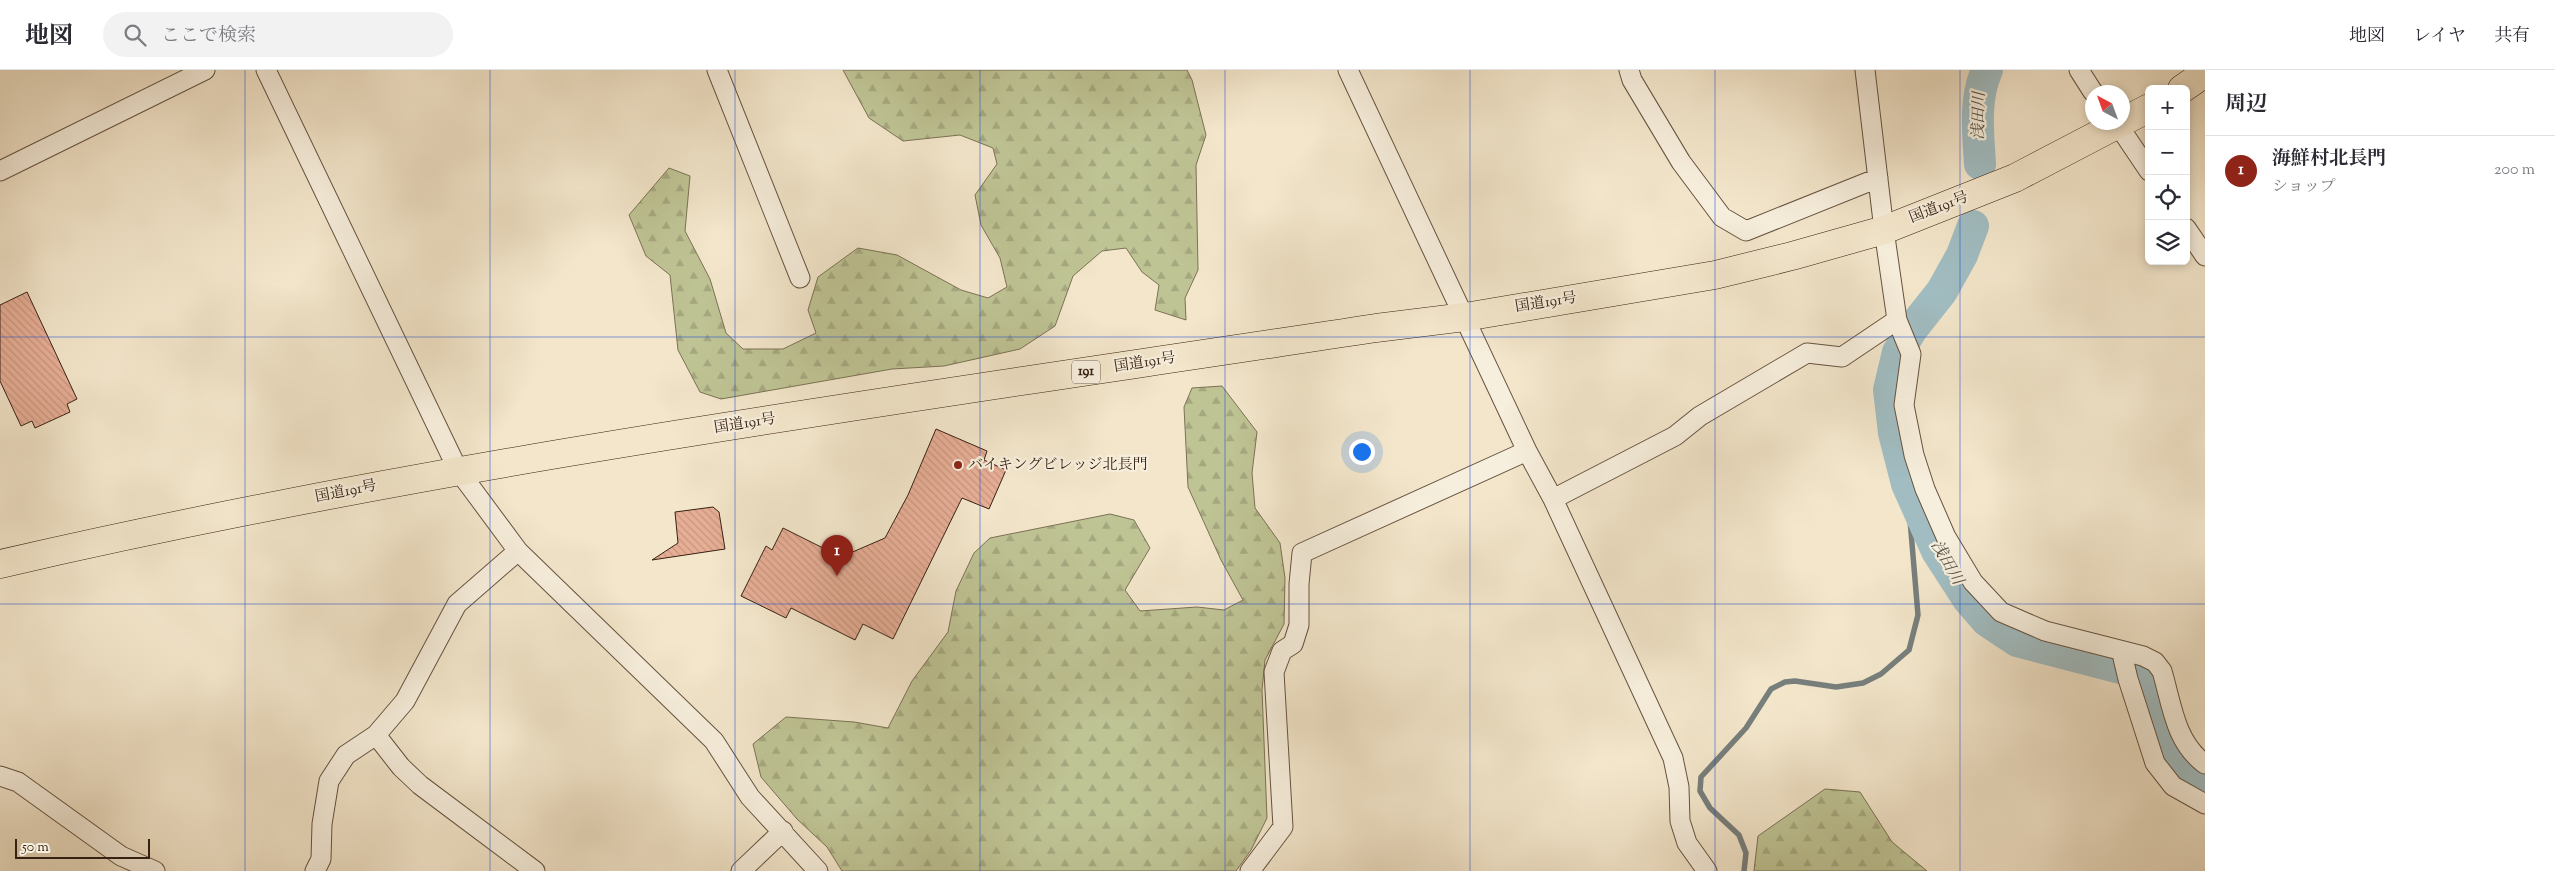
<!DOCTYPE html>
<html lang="ja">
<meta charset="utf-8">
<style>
:root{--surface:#fff;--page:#f2f2f3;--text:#2b2b33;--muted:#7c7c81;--line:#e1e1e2;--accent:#8f2418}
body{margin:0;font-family:"Sorts Mill Goudy","Noto Serif JP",serif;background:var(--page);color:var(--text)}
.controls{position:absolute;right:15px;top:15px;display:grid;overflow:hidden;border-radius:8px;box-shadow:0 2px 8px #0003}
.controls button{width:45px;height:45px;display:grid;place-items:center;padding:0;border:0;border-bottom:1px solid var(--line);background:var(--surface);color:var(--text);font:25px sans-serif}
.compass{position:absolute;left:2085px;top:15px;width:45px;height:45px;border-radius:50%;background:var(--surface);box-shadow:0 2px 8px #0003;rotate:319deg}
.scale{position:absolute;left:15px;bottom:12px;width:135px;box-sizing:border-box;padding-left:5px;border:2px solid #372112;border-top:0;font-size:14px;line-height:18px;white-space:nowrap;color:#372112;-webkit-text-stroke:4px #f7efdd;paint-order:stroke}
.you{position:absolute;left:1361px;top:381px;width:18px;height:18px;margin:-12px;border:4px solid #fff;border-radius:50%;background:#1a73e8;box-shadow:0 0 0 8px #1a73e833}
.badge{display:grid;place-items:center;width:32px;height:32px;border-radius:50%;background:var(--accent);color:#fff;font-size:16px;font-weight:700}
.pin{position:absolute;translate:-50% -41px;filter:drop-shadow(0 1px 2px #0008)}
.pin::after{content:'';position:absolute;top:26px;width:18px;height:15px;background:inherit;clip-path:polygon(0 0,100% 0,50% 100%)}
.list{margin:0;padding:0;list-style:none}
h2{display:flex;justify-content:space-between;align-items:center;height:65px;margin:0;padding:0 20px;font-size:21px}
h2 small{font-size:16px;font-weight:400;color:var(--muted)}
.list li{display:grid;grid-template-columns:32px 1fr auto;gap:15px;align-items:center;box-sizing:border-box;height:70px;padding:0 20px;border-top:1px solid var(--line)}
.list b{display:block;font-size:19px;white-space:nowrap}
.list p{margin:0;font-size:16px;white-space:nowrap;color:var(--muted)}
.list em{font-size:16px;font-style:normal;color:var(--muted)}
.icon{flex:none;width:28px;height:28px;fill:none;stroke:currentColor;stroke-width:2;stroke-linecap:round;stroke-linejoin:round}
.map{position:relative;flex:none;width:2205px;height:801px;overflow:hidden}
header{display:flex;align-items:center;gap:30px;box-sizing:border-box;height:70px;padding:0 25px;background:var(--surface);border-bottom:1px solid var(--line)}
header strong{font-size:24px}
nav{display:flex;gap:28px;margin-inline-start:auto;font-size:18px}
.search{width:350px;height:45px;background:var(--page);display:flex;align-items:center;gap:12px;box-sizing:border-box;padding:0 18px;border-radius:28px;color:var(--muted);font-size:19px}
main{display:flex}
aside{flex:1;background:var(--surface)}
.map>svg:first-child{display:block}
.forest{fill:url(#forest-firs);stroke:#7b7254}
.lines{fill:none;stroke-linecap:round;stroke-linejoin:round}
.stream{stroke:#777f7c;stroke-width:5.5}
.river{stroke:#a1bdc2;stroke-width:32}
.building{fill:url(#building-back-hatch);stroke:#372112}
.minor-casing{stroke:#665240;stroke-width:21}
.highway-casing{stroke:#372112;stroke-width:29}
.minor{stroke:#f7efdd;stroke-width:19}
.highway{stroke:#f3e6cb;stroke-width:28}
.grid{fill:none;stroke:#1d4ed8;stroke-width:1;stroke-opacity:0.55}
.poi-dot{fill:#8f2418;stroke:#f7efdd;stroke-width:2}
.labels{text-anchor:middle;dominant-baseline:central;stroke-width:4.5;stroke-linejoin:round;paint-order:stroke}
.shield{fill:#f7efdd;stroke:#715f4f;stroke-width:1}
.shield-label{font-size:14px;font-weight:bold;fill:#372112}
.street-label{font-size:15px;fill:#372112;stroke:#f7efdd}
.poi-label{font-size:15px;fill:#372112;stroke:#f7efdd;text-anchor:start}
.water-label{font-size:16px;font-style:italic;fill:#575047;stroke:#f7efdd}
</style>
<header>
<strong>地図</strong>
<div class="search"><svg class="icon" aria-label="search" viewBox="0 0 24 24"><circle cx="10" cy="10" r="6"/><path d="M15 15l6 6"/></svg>ここで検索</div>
<nav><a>地図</a><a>レイヤ</a><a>共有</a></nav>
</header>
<main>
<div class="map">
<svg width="2205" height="801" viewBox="0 0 2205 801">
<defs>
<pattern id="forest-firs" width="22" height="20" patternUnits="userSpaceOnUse" patternTransform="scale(1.25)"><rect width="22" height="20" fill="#bfc495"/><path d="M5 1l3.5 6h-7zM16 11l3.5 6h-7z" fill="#a5a87f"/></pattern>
<pattern id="building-back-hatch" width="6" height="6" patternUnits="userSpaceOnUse" patternTransform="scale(1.25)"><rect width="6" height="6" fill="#e7ae96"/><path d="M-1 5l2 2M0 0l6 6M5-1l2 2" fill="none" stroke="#c79580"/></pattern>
</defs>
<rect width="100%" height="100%" fill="#f3e6cb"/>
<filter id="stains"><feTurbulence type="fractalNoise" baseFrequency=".004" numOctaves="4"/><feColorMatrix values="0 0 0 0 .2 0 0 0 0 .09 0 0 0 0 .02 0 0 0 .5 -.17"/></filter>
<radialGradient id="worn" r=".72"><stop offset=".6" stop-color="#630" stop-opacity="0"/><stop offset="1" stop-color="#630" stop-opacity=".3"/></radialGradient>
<!-- forest -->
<path class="forest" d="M843,0h344l5,10 14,55 -10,30 2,105 -13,28 1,22 -31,-10 4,-25 -17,-13 -16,-24 -24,3 -29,25 -18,50 -35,23 -76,17 -52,3 -171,30 -21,-7 -22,-42 -8,-75 -24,-19 -17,-41 40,-47 21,8 -5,55 25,48 16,54 17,16h40l33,-16 -8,-23 10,-33 40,-29 39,7 64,35 27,8 19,-11 -7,-29 -19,-33 -6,-30 22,-31 -4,-16 -33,-13 -57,6 -34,-23z
M1222,316l35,46 -5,41 3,35 25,35 5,35 -1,46 -19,36 -3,30 5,128 -16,32 -15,21h-394l-15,-24 -30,-28 -36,-42 -8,-33 33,-27 68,5 34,6 24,-47 36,-49 8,-41 18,-38 16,-15 120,-24 24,6 16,28 -25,42 15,21 57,-4 27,3 19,-10 -22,-40 -33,-73 -4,-80 8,-19z
M1825,719l35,3 32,50 35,29h-173l4,-35z"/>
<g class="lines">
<!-- stream -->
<path class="stream" d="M1744,801l2,-18 -7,-18 -29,-27 -10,-17 1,-14 45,-49 25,-39 14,-7 10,-1 41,6 27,-4 18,-9 28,-24 9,-35 -11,-131"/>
<!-- river -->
<path class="river" d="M1980,94c-2,-32 -6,-65 7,-94
M1973,156l-11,29 -20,36 -30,38 -14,23 -9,38 5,43 13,51 30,67 31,48 19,22 30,20 115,30c34,42 12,90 73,119"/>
</g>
<!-- building -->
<path class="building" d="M27,222l50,107 -10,5 3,8 -35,16 -3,-7 -11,5 -21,-45v-76z
M936,359l51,22 -3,9 22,10 -17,39 -27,-11 -69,141 -30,-15 -8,16 -64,-32 -5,10 -45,-22 25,-50 6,4 11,-22 58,29 44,-19 23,-43z
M713,437l6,5 6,37 -73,11 26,-17 -3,-31z"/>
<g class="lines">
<defs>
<path id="minor" d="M266,0l192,400 60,81 196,190 36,56 68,74
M717,0l83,208
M1348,0l179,381 26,48 120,259 6,29 1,34 7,22 20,28
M1629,0l3,10 49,82 41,55 24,14 132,-53
M1865,0l19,160 13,90 14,34 -7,51 10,50 11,34 21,48 27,45 28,30 44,19 98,25 12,6 7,9c10,34 13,71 43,93
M2079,0l14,22
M2116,52l33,49
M0,101l205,-101
M2186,158l19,28
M1553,429l122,-63 25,-20 107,-63 35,4 55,-37
M2123,581v7l5,21 27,84 18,23 32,18
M376,665l25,32 19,18 115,86
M0,706l18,6 103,74 34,15
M315,801l6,-12 1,-35 7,-43 17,-26 30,-20 29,-34 52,-97 61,-53
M741,801l42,-40
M1250,801l33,-44 -9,-155 8,-21 11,-7 6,-19v-41l3,-31 225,-102"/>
<path id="highway" d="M2182,19l23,-16
M0,494c454,-105 916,-166 1376,-236l89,-11 250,-42 77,-19 92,-26 131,-52 134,-70"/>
</defs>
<!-- minor casing -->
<use href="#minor" class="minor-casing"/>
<!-- highway casing -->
<use href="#highway" class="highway-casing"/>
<!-- minor -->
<use href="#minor" class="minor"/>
<!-- highway -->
<use href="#highway" class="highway"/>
</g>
<!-- grid -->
<path class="grid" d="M245,0v801M490,0v801M735,0v801M980,0v801M1225,0v801M1470,0v801M1715,0v801M1960,0v801M0,267h2205M0,534h2205"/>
<!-- markers -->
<circle class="poi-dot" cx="958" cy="395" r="5"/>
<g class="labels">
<!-- shield labels -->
<rect class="shield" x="1072" y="290.5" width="28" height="23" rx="4"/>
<g class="shield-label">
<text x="1086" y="302">191</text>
</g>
<!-- street labels -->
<g class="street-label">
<text transform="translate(1939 138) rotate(-21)">国道191号</text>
<text transform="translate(1546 233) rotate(-9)">国道191号</text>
<text transform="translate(1145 293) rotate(-9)">国道191号</text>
<text transform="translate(745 354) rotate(-9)">国道191号</text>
<text transform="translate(346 422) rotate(-11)">国道191号</text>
</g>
<!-- poi labels -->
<g class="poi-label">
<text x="968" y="395">バイキングビレッジ北長門</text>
</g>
<!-- water labels -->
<g class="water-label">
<text transform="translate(1980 46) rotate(-89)">浅田川</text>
<text transform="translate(1946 493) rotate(60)">浅田川</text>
</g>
</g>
<rect width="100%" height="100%" filter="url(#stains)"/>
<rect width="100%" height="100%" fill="url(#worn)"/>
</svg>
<div class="controls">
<button>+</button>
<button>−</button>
<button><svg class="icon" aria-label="locate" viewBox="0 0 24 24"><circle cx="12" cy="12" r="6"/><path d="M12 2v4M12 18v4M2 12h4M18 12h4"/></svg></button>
<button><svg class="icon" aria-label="layers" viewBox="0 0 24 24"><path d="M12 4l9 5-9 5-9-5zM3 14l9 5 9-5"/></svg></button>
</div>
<svg class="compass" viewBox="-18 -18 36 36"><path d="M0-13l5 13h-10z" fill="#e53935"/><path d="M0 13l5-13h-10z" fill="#7c7c81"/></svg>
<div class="scale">50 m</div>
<div class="you"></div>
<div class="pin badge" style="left:837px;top:506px">1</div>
</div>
<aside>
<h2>周辺<small></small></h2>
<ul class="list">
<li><span class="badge">1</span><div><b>海鮮村北長門</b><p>ショップ</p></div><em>200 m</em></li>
</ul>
</aside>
</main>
